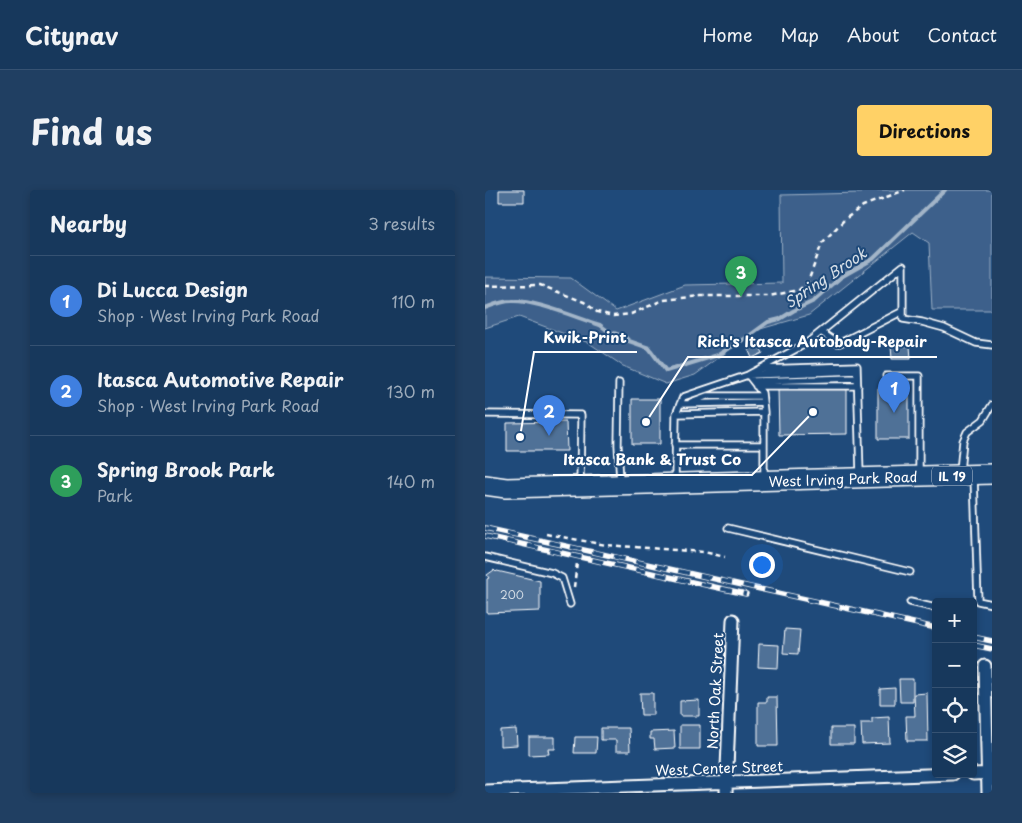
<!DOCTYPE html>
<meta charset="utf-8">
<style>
:root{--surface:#17385c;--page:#203f62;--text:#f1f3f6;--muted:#9eacbb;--line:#365272;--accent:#ffd166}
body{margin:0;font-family:"Playpen Sans",sans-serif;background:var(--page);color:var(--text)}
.controls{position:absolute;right:15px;bottom:15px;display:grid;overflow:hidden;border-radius:5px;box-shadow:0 2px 8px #0003}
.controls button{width:45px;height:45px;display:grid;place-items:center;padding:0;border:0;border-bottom:1px solid var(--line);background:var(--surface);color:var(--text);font:25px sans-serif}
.you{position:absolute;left:276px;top:374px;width:18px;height:18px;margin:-12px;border:4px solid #fff;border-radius:50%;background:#1a73e8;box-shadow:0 0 0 8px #1a73e833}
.badge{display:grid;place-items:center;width:32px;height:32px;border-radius:50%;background:var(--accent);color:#fff;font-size:16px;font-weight:700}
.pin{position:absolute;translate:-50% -41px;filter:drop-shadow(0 1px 2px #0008)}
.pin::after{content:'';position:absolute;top:26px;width:18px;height:15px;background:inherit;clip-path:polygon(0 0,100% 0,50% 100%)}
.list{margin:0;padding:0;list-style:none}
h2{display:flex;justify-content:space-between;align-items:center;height:65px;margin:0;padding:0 20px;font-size:21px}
h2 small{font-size:16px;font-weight:400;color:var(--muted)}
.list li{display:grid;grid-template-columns:32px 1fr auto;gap:15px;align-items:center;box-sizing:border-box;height:90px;padding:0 20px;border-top:1px solid var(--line)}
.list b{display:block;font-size:19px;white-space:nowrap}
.list p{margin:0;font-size:16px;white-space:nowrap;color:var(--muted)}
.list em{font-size:16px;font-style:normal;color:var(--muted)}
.icon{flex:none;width:28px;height:28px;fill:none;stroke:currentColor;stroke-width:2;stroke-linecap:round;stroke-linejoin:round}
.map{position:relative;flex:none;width:507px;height:603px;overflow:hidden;border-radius:5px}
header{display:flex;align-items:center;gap:30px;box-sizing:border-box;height:70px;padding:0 25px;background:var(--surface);border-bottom:1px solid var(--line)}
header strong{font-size:24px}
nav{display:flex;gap:28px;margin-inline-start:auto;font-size:18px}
.intro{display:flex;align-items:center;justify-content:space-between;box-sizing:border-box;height:120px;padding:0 30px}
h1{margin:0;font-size:35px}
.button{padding:12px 22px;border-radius:5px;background:var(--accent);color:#111;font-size:18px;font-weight:700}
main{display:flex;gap:30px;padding:0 30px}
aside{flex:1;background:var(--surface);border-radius:5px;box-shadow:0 2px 8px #0003}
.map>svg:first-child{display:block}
.green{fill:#3c618b;stroke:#9eb0c5}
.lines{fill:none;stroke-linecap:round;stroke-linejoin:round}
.stream{stroke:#a3b5c8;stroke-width:4}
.building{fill:#507197;stroke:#fff}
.lane-casing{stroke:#fff;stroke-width:9}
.street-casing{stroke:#fff;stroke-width:15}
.primary-casing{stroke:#fff;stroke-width:22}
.path{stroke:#fff;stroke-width:2.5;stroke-dasharray:5 4;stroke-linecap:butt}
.lane{stroke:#1f4a7a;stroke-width:5.5}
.street{stroke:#1f4a7a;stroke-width:11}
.primary{stroke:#1f4a7a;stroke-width:19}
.rail-casing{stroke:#fff;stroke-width:5.5}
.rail{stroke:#1f4a7a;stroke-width:4;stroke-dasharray:11;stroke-linecap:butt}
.labels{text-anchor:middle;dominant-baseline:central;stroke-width:4;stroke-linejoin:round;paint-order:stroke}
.number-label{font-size:11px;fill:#d3dce5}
.shield{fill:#1f4a7a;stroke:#bcc9d7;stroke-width:1}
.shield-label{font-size:12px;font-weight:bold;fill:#fff}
.street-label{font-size:14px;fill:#fff;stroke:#1f4a7a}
.water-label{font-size:15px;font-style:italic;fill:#d8e0e8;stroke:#1f4a7a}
.leader{fill:none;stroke:#fff;stroke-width:2}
.callout-dot{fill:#fff;stroke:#1f4a7a;stroke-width:2}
.callout-label{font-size:15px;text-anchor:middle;font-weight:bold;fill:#fff;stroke:#1f4a7a;stroke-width:4;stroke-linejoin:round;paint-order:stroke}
</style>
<header>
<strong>Citynav</strong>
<nav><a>Home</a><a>Map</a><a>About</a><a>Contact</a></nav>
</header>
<div class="intro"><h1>Find us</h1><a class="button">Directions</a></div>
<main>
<aside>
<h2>Nearby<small>3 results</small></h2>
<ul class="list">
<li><span class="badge" style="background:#3f7fe0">1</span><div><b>Di Lucca Design</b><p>Shop · West Irving Park Road</p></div><em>110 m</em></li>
<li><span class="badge" style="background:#3f7fe0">2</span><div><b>Itasca Automotive Repair</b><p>Shop · West Irving Park Road</p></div><em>130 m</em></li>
<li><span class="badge" style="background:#2e9e5b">3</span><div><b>Spring Brook Park</b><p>Park</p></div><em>140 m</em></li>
</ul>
</aside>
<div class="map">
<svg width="507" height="603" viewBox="0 0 507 603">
<rect width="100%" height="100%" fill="#1f4a7a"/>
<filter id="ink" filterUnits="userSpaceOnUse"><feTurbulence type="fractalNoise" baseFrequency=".02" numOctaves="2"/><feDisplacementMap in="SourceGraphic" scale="10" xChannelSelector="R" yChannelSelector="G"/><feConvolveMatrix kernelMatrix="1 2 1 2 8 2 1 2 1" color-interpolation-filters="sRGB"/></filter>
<g filter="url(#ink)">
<!-- green -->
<path class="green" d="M380,0h127v120h-60l-3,-67 -16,-11 -104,83 -52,15 -62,45 -29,9 -43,-18 -34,-23 -70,-26 -34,11v-51l86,1 45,33 69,-26 97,-2 -1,-88 81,-2z"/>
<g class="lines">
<!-- stream -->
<path class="stream" d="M0,118c8,-3 17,-7 27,-7 23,-1 65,17 88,24l8,6 17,6 4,4 20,7 17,23 52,-16 28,-17 22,-16 12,-3 13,-8 21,-10 27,-24 32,-18 72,-69"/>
</g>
<!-- building -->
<path class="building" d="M14,0h25v12h-25z
M273,153l5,10 -11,5 -4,-9z
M406,156h19l1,13h-19z
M362,198v46l-68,1 -1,-46z
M393,198h31v51h-31z
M147,209h28v45h-28z
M81,232l1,29h-60v-28z
M9,380l2,2 1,-1 43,10v30l-53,2v-34l2,-1 -2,-3z
M300,439l15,1 -2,24 -15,-1z
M274,454l20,1 -1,23 -20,-1z
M414,489h14v23h-13z
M410,498v16h-15v-15z
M155,503h13v22h-12z
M442,503l1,48h-21l-1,-25h9l-1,-22z
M282,507h10l1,49h-20v-44h9z
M214,510v16h-19v-15z
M404,527l1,26 -28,1 -1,-21h11v-5z
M195,535h20v24h-20z
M116,538h28l1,23h-14v-11h-15z
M346,538h23v16h-23z
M31,539l1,16 -17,1v-16z
M189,541l1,17 -20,1 -1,-10h-4v-7z
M44,547h26v12h-7l1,5 -20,1z
M90,547h22l-1,16h-22z"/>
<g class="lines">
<defs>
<path id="lane" d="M336,142l16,11h3l63,-32
M276,179l96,-3 3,109
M263,185l14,18 2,19v66
M264,185l108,-4
M401,186h33v96
M268,191l104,-3
M134,193l-1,62 2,37
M271,196h102
M206,212l16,-6h55
M195,214l83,-2
M0,224l96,1 -1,68
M191,224l88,-2
M190,255h89
M475,281l3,-30 4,-9 16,-12 9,-15
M489,287l4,124 14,3
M190,290l1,-66 7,-17 65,-22 59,-32 96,-77v53l19,3 22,6 32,15 16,2
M243,338l182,44
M0,367l67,16 10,5 8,26
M425,412l26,6"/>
<path id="street" d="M500,476l3,127
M488,584l19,-1
M0,601l468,-17
M241,603l7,-173"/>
<path id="primary" d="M0,295l21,3 486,-14"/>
</defs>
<!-- lane casing -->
<use href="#lane" class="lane-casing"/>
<!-- street casing -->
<use href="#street" class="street-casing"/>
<!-- primary casing -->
<use href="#primary" class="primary-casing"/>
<!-- path -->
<path class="path" d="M0,96l55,-1 44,17 13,10 16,4 18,-2 32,-14 38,-4h68l30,-6 9,-8 14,-39 23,-24 18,-13 42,-16
M61,344l60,11 98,7 21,5
M89,397l3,-24"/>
<!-- lane -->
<use href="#lane" class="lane"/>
<!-- street -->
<use href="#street" class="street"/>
<!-- primary -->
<use href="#primary" class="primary"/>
<defs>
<path id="rail" d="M0,338l451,100
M0,346l261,58
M488,447l19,4
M488,455l19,4"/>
</defs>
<!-- rail casing -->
<use href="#rail" class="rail-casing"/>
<!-- rail -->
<use href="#rail" class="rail"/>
</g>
</g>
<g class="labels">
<!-- number labels -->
<g class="number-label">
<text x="27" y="404">200</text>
</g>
<!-- shield labels -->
<rect class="shield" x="447" y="276.5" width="40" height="19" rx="4"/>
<g class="shield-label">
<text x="467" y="286">IL 19</text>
</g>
<!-- street labels -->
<g class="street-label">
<text transform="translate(358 289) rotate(-2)">West Irving Park Road</text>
<text transform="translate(230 501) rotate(-87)">North Oak Street</text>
<text transform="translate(234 578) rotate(-2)">West Center Street</text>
</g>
<!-- water labels -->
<g class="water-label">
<text transform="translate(340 87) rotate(-34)">Spring Brook</text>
</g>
</g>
<!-- callouts -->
<path class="leader" d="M35 247L49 162H152M161 232L203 167H452M328 222L267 285H68"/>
<g class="callout-dot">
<circle cx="35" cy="247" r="5"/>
<circle cx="161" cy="232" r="5"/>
<circle cx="328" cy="222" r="5"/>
</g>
<g class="callout-label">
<text x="100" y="153">Kwik-Print</text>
<text x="327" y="157">Rich's Itasca Autobody-Repair</text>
<text x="167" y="275">Itasca Bank &amp; Trust Co</text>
</g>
</svg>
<div class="controls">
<button>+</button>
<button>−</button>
<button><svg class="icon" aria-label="locate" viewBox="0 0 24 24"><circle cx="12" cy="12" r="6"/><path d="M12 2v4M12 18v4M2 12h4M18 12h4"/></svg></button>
<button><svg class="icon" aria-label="layers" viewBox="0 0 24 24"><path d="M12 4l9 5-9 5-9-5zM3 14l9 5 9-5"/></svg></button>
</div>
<div class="you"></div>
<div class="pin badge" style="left:409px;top:223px;background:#3f7fe0">1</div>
<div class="pin badge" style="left:64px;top:246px;background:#3f7fe0">2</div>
<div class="pin badge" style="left:256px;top:107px;background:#2e9e5b">3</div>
</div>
</main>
